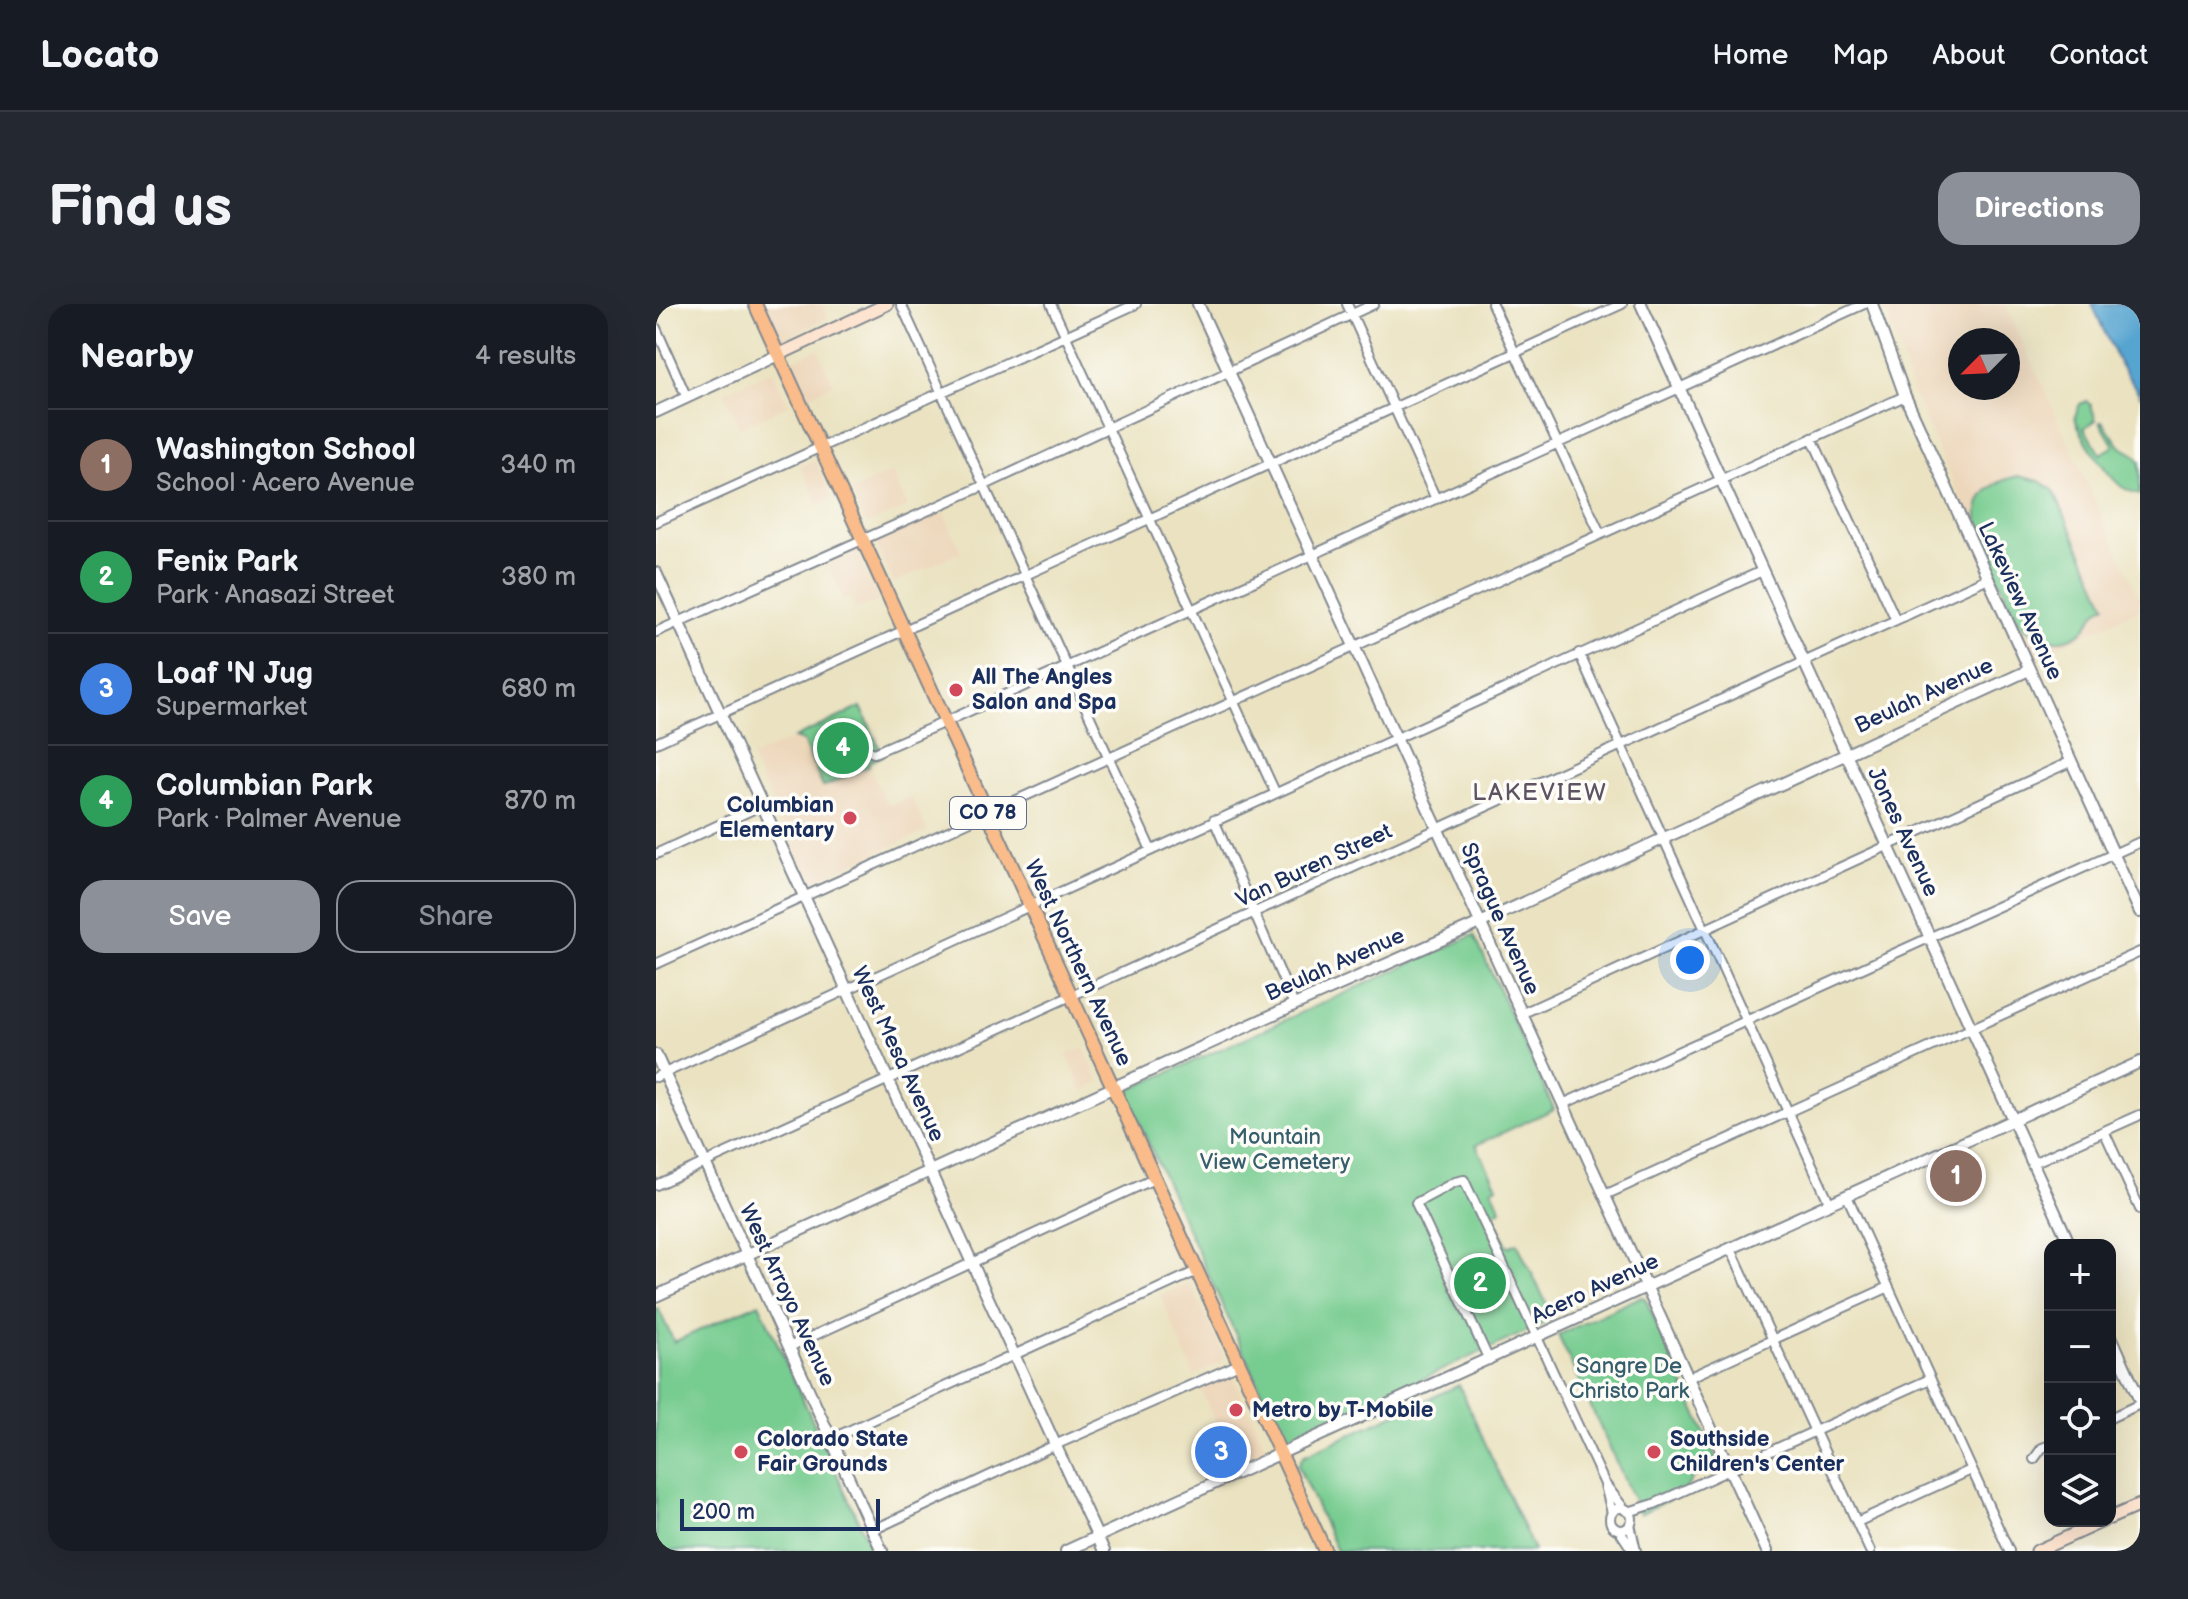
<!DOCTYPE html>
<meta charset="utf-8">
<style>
:root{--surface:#171b24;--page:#242831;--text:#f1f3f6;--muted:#9ea1a6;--line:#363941;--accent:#8c9099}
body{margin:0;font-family:"Balsamiq Sans",sans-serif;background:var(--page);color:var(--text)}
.controls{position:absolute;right:24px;bottom:24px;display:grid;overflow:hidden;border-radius:16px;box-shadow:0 8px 32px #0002}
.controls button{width:72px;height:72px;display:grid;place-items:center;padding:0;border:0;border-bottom:2px solid var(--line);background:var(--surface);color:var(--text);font:40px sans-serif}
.compass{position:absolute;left:1292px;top:24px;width:72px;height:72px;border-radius:50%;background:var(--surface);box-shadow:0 8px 32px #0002;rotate:246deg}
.scale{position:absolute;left:24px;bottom:20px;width:200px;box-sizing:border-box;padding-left:8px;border:4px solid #1b2f5e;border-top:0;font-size:22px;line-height:28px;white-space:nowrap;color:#1b2f5e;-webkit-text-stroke:6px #fdfcf7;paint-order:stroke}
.you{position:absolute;left:1034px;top:656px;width:28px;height:28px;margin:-20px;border:6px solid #fff;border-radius:50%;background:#1a73e8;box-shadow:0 0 0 12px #1a73e833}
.badge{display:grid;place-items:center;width:52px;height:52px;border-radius:50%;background:var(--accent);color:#fff;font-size:26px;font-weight:700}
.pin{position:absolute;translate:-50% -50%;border:4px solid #fff;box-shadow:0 2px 8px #0006}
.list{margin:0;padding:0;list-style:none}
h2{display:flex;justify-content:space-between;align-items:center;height:104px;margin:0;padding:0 32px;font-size:34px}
h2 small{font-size:26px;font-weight:400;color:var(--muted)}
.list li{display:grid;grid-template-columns:52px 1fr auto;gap:24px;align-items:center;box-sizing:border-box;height:112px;padding:0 32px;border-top:2px solid var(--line)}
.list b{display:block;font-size:30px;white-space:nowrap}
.list p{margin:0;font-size:26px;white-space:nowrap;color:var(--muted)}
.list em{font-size:26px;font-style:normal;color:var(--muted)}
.actions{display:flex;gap:16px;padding:24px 32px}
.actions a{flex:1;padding:18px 0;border:2px solid var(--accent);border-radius:24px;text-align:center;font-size:28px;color:var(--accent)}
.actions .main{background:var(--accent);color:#fff}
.icon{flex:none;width:44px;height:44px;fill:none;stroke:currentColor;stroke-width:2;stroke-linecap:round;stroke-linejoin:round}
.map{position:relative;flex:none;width:1484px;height:1247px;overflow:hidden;border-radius:24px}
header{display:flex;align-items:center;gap:48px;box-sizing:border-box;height:112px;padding:0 40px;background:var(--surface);border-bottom:2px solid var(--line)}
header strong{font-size:38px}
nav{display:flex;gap:44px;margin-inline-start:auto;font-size:28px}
.intro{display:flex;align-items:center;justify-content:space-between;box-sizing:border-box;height:192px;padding:0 48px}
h1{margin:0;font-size:56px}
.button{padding:20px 36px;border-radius:24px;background:var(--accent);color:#fff;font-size:28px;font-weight:700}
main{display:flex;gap:48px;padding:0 48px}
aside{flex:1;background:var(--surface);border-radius:24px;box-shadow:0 8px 32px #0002}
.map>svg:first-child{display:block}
.built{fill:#edd7bb;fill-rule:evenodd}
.green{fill:#77cc90;stroke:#497e77;stroke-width:2}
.water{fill:#57a4d0;stroke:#396a97;stroke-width:2}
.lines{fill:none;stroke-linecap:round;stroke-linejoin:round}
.minor-casing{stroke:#82888f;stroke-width:12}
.tertiary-casing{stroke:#82888f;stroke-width:14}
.secondary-casing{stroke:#82888f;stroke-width:15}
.primary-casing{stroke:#82888f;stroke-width:16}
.minor{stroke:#fff;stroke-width:8}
.tertiary{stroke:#fff;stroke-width:10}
.secondary{stroke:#fde4d0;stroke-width:11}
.primary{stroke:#f9bc8a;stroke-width:12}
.poi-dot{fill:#d1495b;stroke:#fdfcf7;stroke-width:3}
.labels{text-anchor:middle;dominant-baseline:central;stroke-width:7;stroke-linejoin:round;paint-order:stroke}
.shield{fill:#fdfcf7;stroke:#5f6c8c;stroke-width:2}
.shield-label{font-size:20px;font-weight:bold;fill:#1b2f5e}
.street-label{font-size:22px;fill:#1b2f5e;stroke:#fdfcf7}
.poi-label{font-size:22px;font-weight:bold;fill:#1b2f5e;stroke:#fdfcf7;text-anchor:start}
.park-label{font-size:22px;fill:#375e6d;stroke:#fdfcf7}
.neighbourhood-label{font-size:24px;letter-spacing:2px;fill:#5d5363;stroke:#fdfcf7}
</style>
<header>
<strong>Locato</strong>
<nav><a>Home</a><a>Map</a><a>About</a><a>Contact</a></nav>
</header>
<div class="intro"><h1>Find us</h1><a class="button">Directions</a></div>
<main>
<aside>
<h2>Nearby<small>4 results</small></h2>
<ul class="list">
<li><span class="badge" style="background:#8d6e63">1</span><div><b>Washington School</b><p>School · Acero Avenue</p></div><em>340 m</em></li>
<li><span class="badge" style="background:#2e9e5b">2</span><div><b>Fenix Park</b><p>Park · Anasazi Street</p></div><em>380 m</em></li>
<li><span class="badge" style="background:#3f7fe0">3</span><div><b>Loaf 'N Jug</b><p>Supermarket</p></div><em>680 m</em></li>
<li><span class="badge" style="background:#2e9e5b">4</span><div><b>Columbian Park</b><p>Park · Palmer Avenue</p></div><em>870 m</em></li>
</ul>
<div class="actions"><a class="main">Save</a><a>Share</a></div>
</aside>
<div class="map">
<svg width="1484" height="1247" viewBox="0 0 1484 1247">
<rect width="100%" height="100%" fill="#fdfcf7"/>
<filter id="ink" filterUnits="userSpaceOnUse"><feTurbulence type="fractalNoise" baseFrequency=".0125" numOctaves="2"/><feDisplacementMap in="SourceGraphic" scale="16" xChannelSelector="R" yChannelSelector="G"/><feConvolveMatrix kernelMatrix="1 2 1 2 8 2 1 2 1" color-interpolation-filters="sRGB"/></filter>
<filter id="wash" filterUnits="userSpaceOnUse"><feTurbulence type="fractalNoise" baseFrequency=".006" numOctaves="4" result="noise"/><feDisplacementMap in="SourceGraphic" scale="32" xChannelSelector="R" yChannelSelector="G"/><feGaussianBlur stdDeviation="1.8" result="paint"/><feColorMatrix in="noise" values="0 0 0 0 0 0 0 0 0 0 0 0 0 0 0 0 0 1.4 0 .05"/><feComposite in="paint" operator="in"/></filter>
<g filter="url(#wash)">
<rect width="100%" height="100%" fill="#eae2c0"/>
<!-- built -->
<path class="built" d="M110,0h56l7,14 -47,22z
M1224,0h125l135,295v10l-108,50 -119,-266 -18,-57zM1304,36h48v48h-48z
M162,45l15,35 -25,12 -16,-35z
M116,67l17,34 -49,22 -16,-35z
M159,156l18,39 -15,6 -18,-39z
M236,168l16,35 -42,18 -15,-34z
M287,208l18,40 -68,31 -18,-40z
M201,247l22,50 -23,8 -6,-12 -7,3 -16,-35z
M138,434l9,3 21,46 45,-21 17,37 6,2 19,-8 16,34 -118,52 -58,-126z
M428,744l15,34 -16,9 -16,-36z
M534,979l35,74 -5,6 -26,12 -34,-80z
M576,1071l34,73 -8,8 -43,20 -20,-41 22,-10 -17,-38 24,-11z"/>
<!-- green -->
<path class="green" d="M1430,97l5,4 5,15 -12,8 17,26 13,-8 -14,-24 2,-1 18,25 15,9 5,7v33c-6,-2 -13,-5 -18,-8 -14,-11 -44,-54 -47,-71l5,-12z
M1362,172l21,5 14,9 53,115c-14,5 -14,19 -25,27 -21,16 -49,6 -63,-12 -8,-17 -16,-34 -24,-51 -17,-40 -34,-80 24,-93z
M205,403l22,49 -15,6 1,4 -46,21 -20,-46 -9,-3z
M818,631l80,174 -78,36 21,41 -5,3 9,20 -9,5 16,33 9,-4 37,76 -263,120 -9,-3 -157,-344z
M984,993l5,1 74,167 -26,12 -9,15 -44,22 -82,-179z
M103,999l113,248h-216v-242l2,-1 16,34z
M803,1081l75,166h-197l-39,-85 5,-10z"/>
<!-- water -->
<path class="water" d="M1436,0h48v91l-24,-37z"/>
</g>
<g filter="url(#ink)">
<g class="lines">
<defs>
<path id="minor" d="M245,0l250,546
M395,0l224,488
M691,0l89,195
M836,0l108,229
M0,24l31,70
M1156,134l84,182
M0,218l480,-218
M0,328l329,-147 389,-181
M923,349l251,551
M0,439l966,-439
M208,445l10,4 71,-31 919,-418
M558,516l80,185
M0,550l106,-49
M0,660l1249,-568
M865,710l551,-253
M0,773l1106,-506
M907,800l577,-262
M1448,827l36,78
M1377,859l107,-48
M0,881l1332,-607
M949,891l535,-243
M1191,892l162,355
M1075,945l139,302
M133,1043l365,-168
M833,1056l-73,-157 39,-21 9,-2 141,304 20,26
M1032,1074l201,-91
M1454,1114l30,-14
M175,1135l366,-168
M1378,1155l8,-11 8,-3
M949,1181l7,28
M954 1215a11 11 0 1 1 22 0a11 11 0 1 1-22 0Z
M972,1208l26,-8 276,-125
M1201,1218l114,-52
M974,1220l6,27
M217,1226l182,-85 184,-81
M963,1226l14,21"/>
<path id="tertiary" d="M542,0l569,1247
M985,0l429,941
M1216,0l33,92 235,516
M0,108l122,-57
M0,269l448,978
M0,751l226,496
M0,992l638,-291 186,-82 549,-253
M1454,1030l30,67
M410,1247l1074,-489"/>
<path id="secondary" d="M122,51l109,-51
M1454,1214l30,-13
M1381,1247l66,-30"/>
<path id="primary" d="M99,0l570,1247"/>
</defs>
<!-- minor casing -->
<use href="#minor" class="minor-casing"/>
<!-- tertiary casing -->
<use href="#tertiary" class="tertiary-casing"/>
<!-- secondary casing -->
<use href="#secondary" class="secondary-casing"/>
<!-- primary casing -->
<use href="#primary" class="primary-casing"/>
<!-- minor -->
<use href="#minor" class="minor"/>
<!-- tertiary -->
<use href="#tertiary" class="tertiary"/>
<!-- secondary -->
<use href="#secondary" class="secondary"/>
<!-- primary -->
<use href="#primary" class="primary"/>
</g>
</g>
<!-- markers -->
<g class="poi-dot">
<circle cx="300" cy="386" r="8"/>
<circle cx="194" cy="514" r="8"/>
<circle cx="580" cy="1106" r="8"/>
<circle cx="85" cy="1148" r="8"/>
<circle cx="998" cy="1148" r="8"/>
</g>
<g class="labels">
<!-- shield labels -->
<rect class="shield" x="294" y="493" width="76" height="32" rx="6"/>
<g class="shield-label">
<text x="332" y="509">CO 78</text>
</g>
<!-- street labels -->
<g class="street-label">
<text transform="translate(1364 297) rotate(65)">Lakeview Avenue</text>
<text transform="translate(1268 392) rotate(-25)">Beulah Avenue</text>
<text transform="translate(1247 528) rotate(65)">Jones Avenue</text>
<text transform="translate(658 562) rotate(-25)">Van Buren Street</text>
<text transform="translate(844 615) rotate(66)">Sprague Avenue</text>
<text transform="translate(422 659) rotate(65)">West Northern Avenue</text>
<text transform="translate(679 661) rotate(-24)">Beulah Avenue</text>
<text transform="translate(242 750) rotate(65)">West Mesa Avenue</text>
<text transform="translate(939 985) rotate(-25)">Acero Avenue</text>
<text transform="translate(131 991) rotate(65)">West Arroyo Avenue</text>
</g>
<!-- poi labels -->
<g class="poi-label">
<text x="316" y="373">All The Angles<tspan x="316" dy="25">Salon and Spa</tspan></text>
<text x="178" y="501" text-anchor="end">Columbian<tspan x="178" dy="25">Elementary</tspan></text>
<text x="596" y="1106">Metro by T-Mobile</text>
<text x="101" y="1135">Colorado State<tspan x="101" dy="25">Fair Grounds</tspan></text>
<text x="1014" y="1135">Southside<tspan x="1014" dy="25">Children's Center</tspan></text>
</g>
<!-- park labels -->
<g class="park-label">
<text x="619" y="833">Mountain<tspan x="619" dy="25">View Cemetery</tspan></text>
<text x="973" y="1062">Sangre De<tspan x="973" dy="25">Christo Park</tspan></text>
</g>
<!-- neighbourhood labels -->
<g class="neighbourhood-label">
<text x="884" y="488">LAKEVIEW</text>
</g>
</g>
</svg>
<div class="controls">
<button>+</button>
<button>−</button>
<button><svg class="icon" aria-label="locate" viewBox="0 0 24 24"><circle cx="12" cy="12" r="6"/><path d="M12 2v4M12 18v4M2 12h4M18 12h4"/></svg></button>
<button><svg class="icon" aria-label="layers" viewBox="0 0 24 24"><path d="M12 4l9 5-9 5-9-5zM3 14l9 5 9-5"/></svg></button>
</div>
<svg class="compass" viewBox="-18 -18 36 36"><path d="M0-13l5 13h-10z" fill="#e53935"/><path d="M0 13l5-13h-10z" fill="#9ea1a6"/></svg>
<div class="scale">200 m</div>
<div class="you"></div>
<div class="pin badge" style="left:1300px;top:872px;background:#8d6e63">1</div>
<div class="pin badge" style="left:824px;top:979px;background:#2e9e5b">2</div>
<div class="pin badge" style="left:565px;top:1148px;background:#3f7fe0">3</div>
<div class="pin badge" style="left:187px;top:444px;background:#2e9e5b">4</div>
</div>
</main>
